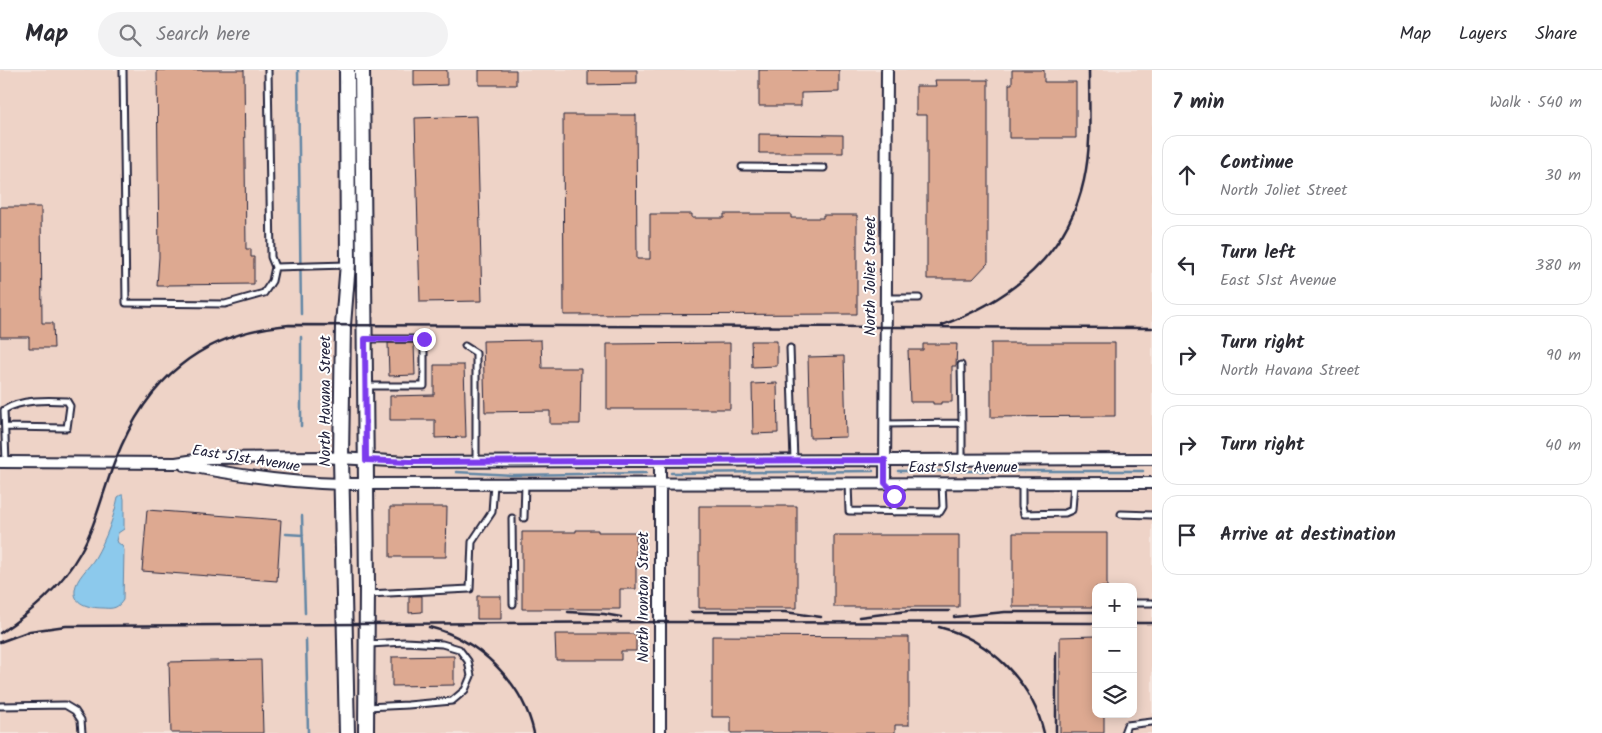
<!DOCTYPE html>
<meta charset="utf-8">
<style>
:root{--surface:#fff;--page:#f2f2f3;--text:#2b2b33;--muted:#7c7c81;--line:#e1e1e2}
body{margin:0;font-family:Kalam,sans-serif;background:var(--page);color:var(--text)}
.controls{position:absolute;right:15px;bottom:15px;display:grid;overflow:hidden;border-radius:10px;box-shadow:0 2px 12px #0003}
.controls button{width:45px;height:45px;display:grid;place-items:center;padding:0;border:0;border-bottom:1px solid var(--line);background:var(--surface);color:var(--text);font:25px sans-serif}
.stop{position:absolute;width:15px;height:15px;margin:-11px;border:4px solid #7c3aed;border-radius:50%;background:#fff}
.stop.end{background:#7c3aed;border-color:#fff;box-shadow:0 1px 5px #0008}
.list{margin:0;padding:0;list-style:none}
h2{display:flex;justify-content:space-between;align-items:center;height:65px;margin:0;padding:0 20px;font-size:21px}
h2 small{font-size:16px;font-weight:400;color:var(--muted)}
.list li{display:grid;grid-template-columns:32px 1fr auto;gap:15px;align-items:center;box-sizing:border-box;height:80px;margin:0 10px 10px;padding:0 10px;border:1px solid var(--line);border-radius:15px}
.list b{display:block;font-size:19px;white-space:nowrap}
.list p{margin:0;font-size:16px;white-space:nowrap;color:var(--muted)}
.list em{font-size:16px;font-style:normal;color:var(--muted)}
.icon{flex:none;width:28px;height:28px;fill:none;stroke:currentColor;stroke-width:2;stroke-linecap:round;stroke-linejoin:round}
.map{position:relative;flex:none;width:1152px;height:663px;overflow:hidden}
header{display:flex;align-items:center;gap:30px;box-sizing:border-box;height:70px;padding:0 25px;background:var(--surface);border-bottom:1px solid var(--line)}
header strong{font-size:24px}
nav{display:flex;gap:28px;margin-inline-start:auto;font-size:18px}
.search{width:350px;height:45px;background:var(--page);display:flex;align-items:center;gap:12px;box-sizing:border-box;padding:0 18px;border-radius:28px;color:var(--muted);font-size:19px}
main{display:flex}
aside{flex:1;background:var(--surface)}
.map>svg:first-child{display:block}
.built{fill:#eed3c7;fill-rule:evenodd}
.water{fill:#8cc9ec;stroke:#6286a5}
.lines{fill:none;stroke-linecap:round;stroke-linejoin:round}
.stream{stroke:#6286a5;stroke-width:2.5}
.building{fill:#dda991;stroke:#22223b}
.service-casing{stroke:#22223b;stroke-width:9}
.minor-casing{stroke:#22223b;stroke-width:14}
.secondary-casing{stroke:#22223b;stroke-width:18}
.service{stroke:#fff;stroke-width:5}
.minor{stroke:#fff;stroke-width:10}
.secondary{stroke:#fff;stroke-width:14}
.rail{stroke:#22223b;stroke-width:2.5}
.route{stroke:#7c3aed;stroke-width:6}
.labels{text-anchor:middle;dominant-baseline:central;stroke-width:4;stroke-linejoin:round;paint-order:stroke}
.street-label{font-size:15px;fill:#22223b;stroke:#fff}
</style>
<header>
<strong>Map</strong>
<div class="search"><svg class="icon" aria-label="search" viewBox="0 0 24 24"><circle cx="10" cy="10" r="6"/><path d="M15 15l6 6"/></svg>Search here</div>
<nav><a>Map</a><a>Layers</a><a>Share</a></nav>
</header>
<main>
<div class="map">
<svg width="1152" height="663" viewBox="0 0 1152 663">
<rect width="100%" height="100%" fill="#f5e5de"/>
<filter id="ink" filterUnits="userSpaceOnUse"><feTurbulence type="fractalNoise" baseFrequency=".02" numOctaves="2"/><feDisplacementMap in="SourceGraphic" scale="10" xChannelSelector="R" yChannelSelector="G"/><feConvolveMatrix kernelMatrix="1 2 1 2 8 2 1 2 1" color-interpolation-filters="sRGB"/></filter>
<g filter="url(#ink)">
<!-- built -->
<path class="built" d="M0,0h1152v663h-1152zM1096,517h37v127h-37z"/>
<!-- water -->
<path class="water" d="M121,425h2l1,4v30l-6,4 -2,8 6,5 2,4 -1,50c-5,8 -10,9 -19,8 -11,0 -31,-2 -29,-18 1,-12 14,-22 20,-32 11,-19 19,-41 23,-61z"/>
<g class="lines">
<!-- stream -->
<path class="stream" d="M298,0l3,244
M301,267v89
M898,401h245
M456,402l57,3 133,-2
M671,403l202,-2
M302,446l3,97
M286,464l17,1
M306,569l2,94"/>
</g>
<!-- building -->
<path class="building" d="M157,0h87l2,179h5v8h3v27l-86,1v1h-11l2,-29z
M414,0h33v15l-33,1z
M479,0h37v15h-37z
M588,0h49v14l-49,1z
M759,0h80v22l-38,1v13h-42z
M1012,0h32v12h32v56h-67v-54h3z
M935,10h53v183l-15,16h-46v-164h-11v-29h20z
M563,45h73l1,144h13v-45h42v4h32v-4h67v4h32v-3h34v99l-293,1z
M477,46l5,185 -62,1 -5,-184z
M759,64l84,1v18h-84z
M0,137h41l1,116h11l1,25h-25v-11h-29z
M541,270l1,28h39l-1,56h-30v-13l-65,1 -2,-71z
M751,271h26v25l-25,1z
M388,273h26l1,32 -26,1z
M730,273v66h-123v-65z
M991,273h124v73l-124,1z
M923,274h34l-1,22h-4v36h-11v2h-8v-2h-23l-2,-52h15z
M844,286l2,81 -36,1 -2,-81z
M434,295h30l2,72 -31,1v-18h-45v-24l44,-1z
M777,313l1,50 -25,1 -1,-50z
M699,436h98v102h-98z
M390,437h57l-1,50h-56z
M147,440l134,10 -4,61 -135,-10z
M576,460h22v2h38v57h-16v20h-98v-77h54z
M1013,463h94v54h-11v20h-83z
M834,465h125v72h-125z
M409,526h13v16l-13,1z
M477,526h24v23h-24z
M555,564h81v17h-15v9h-65z
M712,566l197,1v88h-14v8h-164v-16h-19z
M1096,566v78h8v19h-44v-96z
M454,586v29l-62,1v-29z
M261,590l2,73h-92l-2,-71z"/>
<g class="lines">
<defs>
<path id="service" d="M123,0l3,233 99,1 39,-11 8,-12 3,-14 72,-2
M268,0l3,187 4,10
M742,97l82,1
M886,228h33
M465,276l11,7v109
M790,278l4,112
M365,316h59v-47h-58
M962,353v37
M886,354l76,-1 -1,-58
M5,357l62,1 3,-22 -3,-5c-19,-1 -46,-2 -63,9l2,52
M886,413l8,9v20
M848,414l1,27 91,1 3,-5 -1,-24
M1022,414v22l2,8 41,-1 7,-3 2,-27
M1121,444l31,1
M512,448l1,86
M524,448l1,-34
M368,524l102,-5 2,-47 20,-30 2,-28
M1133,533h19
M0,636l65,-1 10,6 6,9 1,13
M366,637l42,-2 44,-4 13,-11 6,-14 -3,-15 -9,-12 -17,-5 -37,-2 -36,2
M1124,663l3,-8 25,-3"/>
<path id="minor" d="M660,391v272
M0,392l176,1 32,-5 113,-1 88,5 743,-3
M184,395c52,10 105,18 158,19l810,-1
M885,413l2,-413"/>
<path id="secondary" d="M347,0l1,193 -5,62 -2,133 6,275
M362,0l5,515 -1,148"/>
</defs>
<!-- service casing -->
<use href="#service" class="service-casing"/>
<!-- minor casing -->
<use href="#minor" class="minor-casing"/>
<!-- secondary casing -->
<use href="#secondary" class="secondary-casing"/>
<!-- service -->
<use href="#service" class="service"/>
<!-- minor -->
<use href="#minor" class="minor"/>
<!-- secondary -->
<use href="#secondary" class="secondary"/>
<!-- rail -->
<path class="rail" d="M942,255c69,-25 126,-71 142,-145 8,-36 5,-74 5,-110
M568,542l36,2 17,3
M691,542h94l36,5
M859,547l49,-6h41
M954,547l51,-5h91
M1133,553h19
M429,557c50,12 94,56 105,106
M939,557c51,13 93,55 105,106
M0,563c33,-22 60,-45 80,-80 16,-28 23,-62 35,-92 32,-82 85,-128 174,-136l863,3
M0,572l30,-11 36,-5 593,-4 437,1
M1056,582v81"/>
</g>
</g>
<g class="lines" filter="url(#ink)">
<!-- route -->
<path class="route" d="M424,269h-59l1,121 43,2 476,-2v23l9,9v4"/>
</g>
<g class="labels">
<!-- street labels -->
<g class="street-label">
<text transform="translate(871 206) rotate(-90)">North Joliet Street</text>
<text transform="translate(326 331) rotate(-90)">North Havana Street</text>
<text transform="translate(246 389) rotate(9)">East 51st Avenue</text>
<text x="963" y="398">East 51st Avenue</text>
<text transform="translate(644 527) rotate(-90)">North Ironton Street</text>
</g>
</g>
</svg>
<div class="controls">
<button>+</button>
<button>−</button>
<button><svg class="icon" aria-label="layers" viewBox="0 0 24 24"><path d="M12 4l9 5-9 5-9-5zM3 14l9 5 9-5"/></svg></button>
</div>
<div class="stop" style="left:894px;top:426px"></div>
<div class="stop end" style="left:424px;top:269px"></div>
</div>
<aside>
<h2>7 min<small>Walk · 540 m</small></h2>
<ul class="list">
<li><svg class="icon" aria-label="ahead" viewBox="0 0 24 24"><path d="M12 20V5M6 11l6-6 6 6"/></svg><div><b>Continue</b><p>North Joliet Street</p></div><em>30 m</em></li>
<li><svg class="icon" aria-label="left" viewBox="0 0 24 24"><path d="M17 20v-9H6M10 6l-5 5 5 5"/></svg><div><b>Turn left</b><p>East 51st Avenue</p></div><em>380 m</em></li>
<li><svg class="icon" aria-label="right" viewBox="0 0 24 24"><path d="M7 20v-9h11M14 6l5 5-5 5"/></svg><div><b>Turn right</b><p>North Havana Street</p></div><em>90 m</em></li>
<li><svg class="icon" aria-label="right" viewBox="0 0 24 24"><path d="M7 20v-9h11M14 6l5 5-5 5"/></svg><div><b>Turn right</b></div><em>40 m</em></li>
<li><svg class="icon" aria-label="arrive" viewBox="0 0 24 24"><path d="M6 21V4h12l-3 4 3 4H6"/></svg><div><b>Arrive at destination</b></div></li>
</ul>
</aside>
</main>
